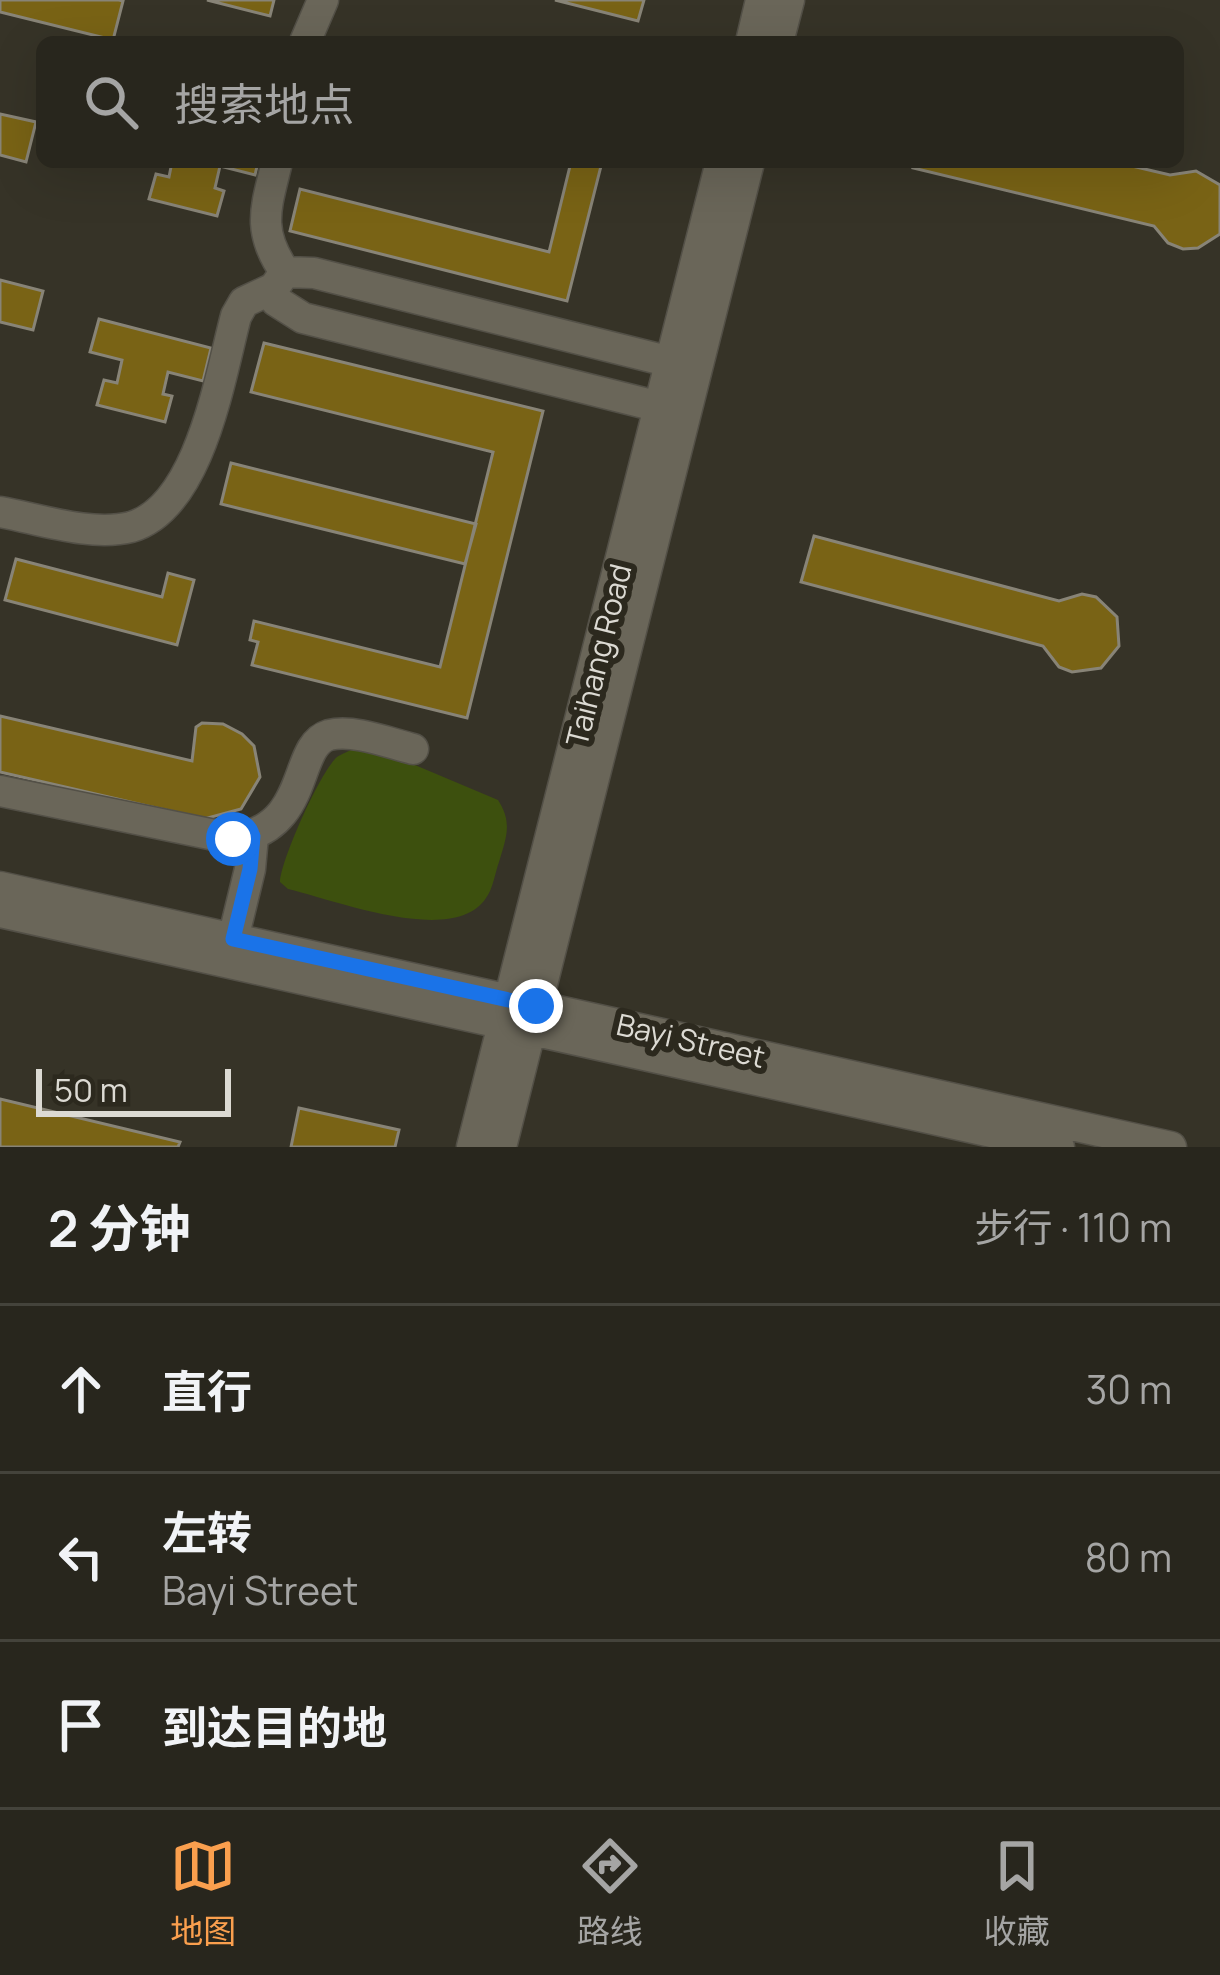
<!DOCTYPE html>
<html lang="zh">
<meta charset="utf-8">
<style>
:root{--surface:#28261d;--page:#34322a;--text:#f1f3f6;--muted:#a5a5a4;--line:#44433b;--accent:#fa9f4e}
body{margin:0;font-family:Manrope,"Noto Sans SC",sans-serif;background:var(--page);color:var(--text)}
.scale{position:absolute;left:36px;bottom:30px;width:195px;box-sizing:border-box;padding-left:12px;border:6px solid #dcdad3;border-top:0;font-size:33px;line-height:42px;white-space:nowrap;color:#dcdad3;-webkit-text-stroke:9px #2c291e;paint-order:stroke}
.stop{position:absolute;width:36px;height:36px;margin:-27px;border:9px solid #1a73e8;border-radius:50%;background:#fff}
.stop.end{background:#1a73e8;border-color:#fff;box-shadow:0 3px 12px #0008}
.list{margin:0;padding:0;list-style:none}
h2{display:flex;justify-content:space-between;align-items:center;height:156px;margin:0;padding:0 48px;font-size:51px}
h2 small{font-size:39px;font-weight:400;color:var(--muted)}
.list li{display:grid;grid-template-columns:78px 1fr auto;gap:36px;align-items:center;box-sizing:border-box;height:168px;padding:0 48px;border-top:3px solid var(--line)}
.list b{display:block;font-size:45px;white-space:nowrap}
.list p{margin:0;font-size:39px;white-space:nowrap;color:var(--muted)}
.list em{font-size:39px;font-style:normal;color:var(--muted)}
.icon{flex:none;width:66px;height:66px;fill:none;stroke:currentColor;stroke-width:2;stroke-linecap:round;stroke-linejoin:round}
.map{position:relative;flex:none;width:1220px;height:1147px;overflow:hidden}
.search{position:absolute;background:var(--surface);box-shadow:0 12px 48px #0002;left:36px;right:36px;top:36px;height:132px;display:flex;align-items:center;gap:30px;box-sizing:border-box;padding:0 42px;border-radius:18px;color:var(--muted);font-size:45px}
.sheet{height:660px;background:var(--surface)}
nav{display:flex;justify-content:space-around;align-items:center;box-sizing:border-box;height:168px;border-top:3px solid var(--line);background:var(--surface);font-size:33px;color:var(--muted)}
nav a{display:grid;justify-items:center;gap:6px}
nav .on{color:var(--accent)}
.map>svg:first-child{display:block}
.green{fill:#3d500e}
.building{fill:#796315;stroke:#888477;stroke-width:3}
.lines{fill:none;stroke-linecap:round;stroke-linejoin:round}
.minor-casing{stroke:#535047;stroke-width:33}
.minor{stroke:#6a6659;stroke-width:30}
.route{stroke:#1a73e8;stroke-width:15}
.labels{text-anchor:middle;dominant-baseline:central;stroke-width:12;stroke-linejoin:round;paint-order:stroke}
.street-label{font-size:30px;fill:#dcdad3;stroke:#2c291e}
</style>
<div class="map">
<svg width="1220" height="1147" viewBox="0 0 1220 1147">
<rect width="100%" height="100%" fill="#363327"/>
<!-- green -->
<path class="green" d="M355,748l22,1 121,51c15,23 8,38 1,62 -4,11 -6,27 -13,36 -32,49 -151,2 -198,-9l-8,-7c1,-22 40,-110 57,-125 3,-2 14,-7 18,-9z"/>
<!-- building -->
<path class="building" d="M0,0h119l4,1 -10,39 -113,-28z
M207,0h67l-4,16z
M555,0h89l-6,21z
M0,114l36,8 -10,40 -26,-7z
M172,162h86l-3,13 -35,-9 -5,22 9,3 -7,25 -68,-17 7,-25 13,3z
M571,162h31l-35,139 -277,-70 10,-42 249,63z
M915,162h200l55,13 26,-4 24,14v49l-22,14 -15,1 -15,-6 -14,-17 -241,-58z
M0,280l43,11 -10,39 -33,-8z
M99,319l112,29 -8,33 -35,-9 -5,22 9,2 -7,26 -68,-17 7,-25 13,3 5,-23 -32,-8z
M264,343l279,68 -76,307 -215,-53 6,-23 -8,-2 4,-19 186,46 53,-215 -242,-60z
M231,463l245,61 -11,40 -244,-60z
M814,536l245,65 23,-7 14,3 21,20 2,29 -18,22 -29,4 -13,-5 -16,-21 -242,-64z
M16,559l146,38 6,-24 26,7 -17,65 -172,-45z
M0,716l192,45 4,-34 6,-4 21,1 19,10 12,12 6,31 -19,32 -37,10 -204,-47z
M0,1099l180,43 -2,5h-178z
M299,1108l100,22 -4,17h-104z"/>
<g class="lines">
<defs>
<path id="minor" d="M305,42l18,-42
M751,42l10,-42
M778,42l11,-42
M277,162c-11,46 -21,68 8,110
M660,407l-357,-89 -27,-17 -2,-13 11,-16 29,1 357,89
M0,512c39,7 91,25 131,15 69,-20 89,-151 105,-211l8,-14 30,-14
M0,791l234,48c78,-12 58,-93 95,-104 25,-6 60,8 84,14
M0,887l1171,260
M0,912l1059,235
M233,939l17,-70 3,-33
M472,1147l249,-985
M501,1147l248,-985"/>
</defs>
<!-- minor casing -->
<use href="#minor" class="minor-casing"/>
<!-- minor -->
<use href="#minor" class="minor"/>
</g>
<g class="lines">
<!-- route -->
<path class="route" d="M233,839l20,-3 -3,33 -17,70 303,67"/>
</g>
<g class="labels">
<!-- street labels -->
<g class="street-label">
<text transform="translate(598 655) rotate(-76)">Taihang Road</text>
<text transform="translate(691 1040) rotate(13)">Bayi Street</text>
</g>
</g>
</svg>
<div class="scale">50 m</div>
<div class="stop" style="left:233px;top:839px"></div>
<div class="stop end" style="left:536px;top:1006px"></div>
<div class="search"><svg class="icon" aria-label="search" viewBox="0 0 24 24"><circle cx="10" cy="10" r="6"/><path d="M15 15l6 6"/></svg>搜索地点</div>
</div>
<section class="sheet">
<h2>2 分钟<small>步行 · 110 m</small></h2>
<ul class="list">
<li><svg class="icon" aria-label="ahead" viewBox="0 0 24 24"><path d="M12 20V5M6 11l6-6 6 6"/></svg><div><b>直行</b></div><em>30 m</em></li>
<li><svg class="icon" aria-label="left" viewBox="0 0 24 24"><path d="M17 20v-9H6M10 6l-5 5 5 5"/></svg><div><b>左转</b><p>Bayi Street</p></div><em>80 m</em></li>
<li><svg class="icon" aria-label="arrive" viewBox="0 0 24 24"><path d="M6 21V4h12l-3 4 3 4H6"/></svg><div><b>到达目的地</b></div></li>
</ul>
</section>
<nav>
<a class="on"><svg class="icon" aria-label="map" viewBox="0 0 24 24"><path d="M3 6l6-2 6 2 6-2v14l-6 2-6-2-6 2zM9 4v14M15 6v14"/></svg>地图</a>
<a><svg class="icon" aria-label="directions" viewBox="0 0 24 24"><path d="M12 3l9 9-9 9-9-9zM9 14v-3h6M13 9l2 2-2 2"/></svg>路线</a>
<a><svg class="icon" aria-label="saved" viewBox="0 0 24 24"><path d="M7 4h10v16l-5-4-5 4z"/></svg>收藏</a>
</nav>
